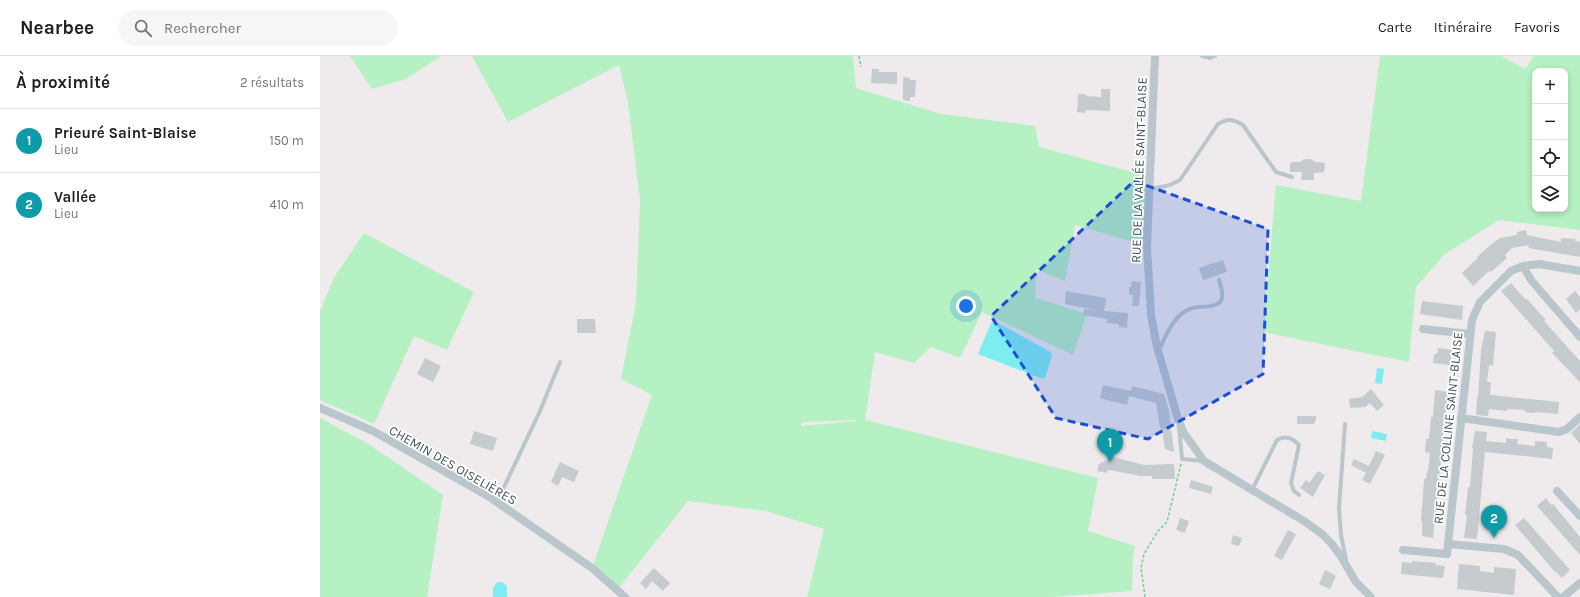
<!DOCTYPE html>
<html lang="fr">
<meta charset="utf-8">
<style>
:root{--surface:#fff;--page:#f6f6f6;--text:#222;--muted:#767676;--line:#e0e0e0;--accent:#0b90e9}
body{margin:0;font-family:Karla,sans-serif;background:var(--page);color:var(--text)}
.controls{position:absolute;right:12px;top:12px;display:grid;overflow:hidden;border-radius:8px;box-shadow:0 2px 6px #0003}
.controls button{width:36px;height:36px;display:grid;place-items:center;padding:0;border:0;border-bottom:1px solid var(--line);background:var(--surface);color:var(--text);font:20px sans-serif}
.you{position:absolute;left:646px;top:250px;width:14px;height:14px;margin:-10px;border:3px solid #fff;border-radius:50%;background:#1a73e8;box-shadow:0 0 0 6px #1a73e833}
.badge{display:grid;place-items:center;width:26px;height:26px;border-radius:50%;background:var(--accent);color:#fff;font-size:13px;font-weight:700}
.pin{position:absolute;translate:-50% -33px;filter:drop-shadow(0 1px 2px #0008)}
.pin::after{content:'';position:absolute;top:21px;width:14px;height:12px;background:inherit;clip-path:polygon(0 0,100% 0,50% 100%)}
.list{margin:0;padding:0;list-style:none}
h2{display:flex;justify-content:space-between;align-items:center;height:52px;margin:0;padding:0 16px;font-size:17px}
h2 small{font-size:13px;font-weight:400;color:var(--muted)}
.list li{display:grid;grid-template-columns:26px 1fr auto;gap:12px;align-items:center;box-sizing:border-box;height:64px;padding:0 16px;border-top:1px solid var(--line)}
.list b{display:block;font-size:15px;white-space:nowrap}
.list p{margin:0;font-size:13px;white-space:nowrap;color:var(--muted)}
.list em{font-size:13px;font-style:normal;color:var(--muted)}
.icon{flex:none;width:22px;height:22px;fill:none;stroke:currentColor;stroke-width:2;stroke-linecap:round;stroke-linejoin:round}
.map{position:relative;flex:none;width:1260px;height:541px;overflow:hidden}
header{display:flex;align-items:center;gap:24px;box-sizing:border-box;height:56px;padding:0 20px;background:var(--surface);border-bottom:1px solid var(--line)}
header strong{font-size:19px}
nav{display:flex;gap:22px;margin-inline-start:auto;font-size:14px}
.search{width:280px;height:36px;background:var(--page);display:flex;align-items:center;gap:10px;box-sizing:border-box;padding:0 14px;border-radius:22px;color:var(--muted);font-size:15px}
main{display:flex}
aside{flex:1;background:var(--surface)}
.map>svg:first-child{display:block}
.green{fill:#b5f1c2;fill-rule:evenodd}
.water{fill:#7eedf2}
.building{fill:#c5cbcf}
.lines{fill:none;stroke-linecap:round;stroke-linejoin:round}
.path{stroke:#6bd28e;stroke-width:1.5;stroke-dasharray:3 2;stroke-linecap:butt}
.lane{stroke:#b9c7cd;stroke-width:4}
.street{stroke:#b9c7cd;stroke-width:8}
.marked{fill:#1d4ed8;fill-opacity:0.2;stroke:#1d4ed8;stroke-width:3;stroke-dasharray:8 5;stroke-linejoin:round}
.labels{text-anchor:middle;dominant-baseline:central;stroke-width:3.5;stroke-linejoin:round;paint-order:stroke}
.street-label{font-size:13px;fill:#43535a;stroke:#fff}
</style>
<header>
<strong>Nearbee</strong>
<div class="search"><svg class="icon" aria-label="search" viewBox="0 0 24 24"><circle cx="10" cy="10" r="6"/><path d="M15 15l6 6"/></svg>Rechercher</div>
<nav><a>Carte</a><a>Itinéraire</a><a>Favoris</a></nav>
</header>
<main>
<aside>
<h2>À proximité<small>2 résultats</small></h2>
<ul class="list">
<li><span class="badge" style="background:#0f9aa8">1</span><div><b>Prieuré Saint-Blaise</b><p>Lieu</p></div><em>150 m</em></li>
<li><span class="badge" style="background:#0f9aa8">2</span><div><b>Vallée</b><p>Lieu</p></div><em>410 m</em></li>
</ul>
</aside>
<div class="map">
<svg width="1260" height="541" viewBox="0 0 1260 541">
<rect width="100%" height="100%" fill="#efebec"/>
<!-- green -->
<path class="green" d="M30,0h91l-35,23 -34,10z
M152,0h381l3,32 85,26 94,12 4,21 112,30 -4,69 -72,-21 -10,56 -29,-12 -1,29 52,16 -14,41 -91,-43 -22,46 -29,-11 -17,16 -39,-11 -10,68 233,58 -10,53 47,15 -2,9 -1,36 -81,6h-244l17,-68 -58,-18 -78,-10 -71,89 -25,-22 60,-173 -31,-16 15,-76 4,-103 -12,-98 -9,-37 -111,57zM536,364v1l-55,5 2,-4z
M1060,0h121l24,13 9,-13h46v174l-81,-10 -54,34 -29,33 -7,75 -146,-30 13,-147 85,16zM1215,15h30v138h-30z
M44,177l110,59 -27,58 -33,-14 -40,88 -54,-24v-89l15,-35z
M0,362l47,25 76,52 -16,102h-107z"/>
<!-- water -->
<path class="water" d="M676,266l55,30 1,4 -7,22h-5l-62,-24 13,-31z
M1057,312l7,1 -2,15 -7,-1z
M1052,375l15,3 -1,7 -15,-3z
M179,526h3l5,4v11h-14v-9l3,-5z"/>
<!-- building -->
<path class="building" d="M552,13h7v3h18v12l-26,-1z
M583,21l7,1v2h6l-1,17h-5v4l-7,-1z
M781,33h9v22l-24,-1 -1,3 -8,-1 1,-18h8v2l15,1z
M984,103h6l6,3 9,1 -1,9 -10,1v7h-13l1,-8h-12v-8l2,-2h8z
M1206,174l1,5 34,7v-4l15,1 -1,2 5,1v15l-52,-9 1,-3 -17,3 -7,7 2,3 -16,14 -2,-1 -16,15 -11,-13 16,-15 -1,-1 17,-15 6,-4 17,-3v-3z
M903,204l4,12 -24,8 -4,-12z
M812,225l9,1 -2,24h-7l1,-11h-4v-8h2z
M1191,227l15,17 1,-1 19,21 -2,1 36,40v21l-28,-29 2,-2 -53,-60z
M746,235l40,7 -2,13 24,2 -1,15 -8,-1v-3l-12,-1v-4l-24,-4 1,-6 11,1 -30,-6z
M1255,235l5,6v12l-4,4 -10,-14z
M1102,245l41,5 -1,14 -42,-6z
M257,263h18l1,14h-19z
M1165,275l11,1 -3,34 -4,-1 -2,17h4l-1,13 69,7 -1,12 -23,-2v1h-5l-5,-1v-2l-18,-1v2l-18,-2 -1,7 -12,-1 1,-17h1l3,-48z
M1118,292l14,2 -2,15 -17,-2 1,-9h3z
M105,302l16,8 -8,16 -16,-8z
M783,329l28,6 1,-5 32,8 5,17 5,41 -9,-3 -3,-21h-2l-4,-25 -27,-7 -2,9 -20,-5 -7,-2z
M1051,333l13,16 -7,6 -7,-8 -5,4 -15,1 -1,-9 13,-2z
M1115,334l13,2 -15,146 -11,-2v-15h-1l3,-42h2l1,-8h1l2,-18 -5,-1 1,-13h3l2,-22h2z
M977,360h19v4l-2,4h-17z
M1260,368v20l-9,-11z
M154,375l23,7 -4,13 -23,-7z
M1155,375l12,1 -1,9 20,2v-5l6,1h6l-1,5 18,2v-5l12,1v5l6,1 -1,11 -67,-7 -8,87 -13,-1 3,-23h-2l2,-18 1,-10h2l3,-39 -1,-1z
M1056,395l9,4 -15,29 -8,-4 4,-7 -15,-8 3,-6 15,7z
M793,401l31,8 30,-1 1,15h-23v-3h-11l-32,-6h-1l-1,3 -10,-2 2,-7z
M240,406l19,9 -5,11 -12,-5 -4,9 -7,-4z
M998,415l7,4 -12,22 -13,-9 6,-8 3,3z
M871,424l22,7 -2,7 -22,-6z
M1226,442l5,7 2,-1 27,33v18l-43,-49z
M860,462l9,3 -4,12 -9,-3z
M1204,462l46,52 -8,8 -6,-6h-1l-40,-47z
M968,474l8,4 -14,26 -8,-4z
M913,479l9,3 -3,8 -8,-2z
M1092,505l24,2 -1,2 10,1 -2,12 -42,-4 1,-12 10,1z
M1139,508l21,2v5l14,2v-6l22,2 -2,26 -57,-6z
M334,512l16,15 -7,8 -11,-10 -6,8 -6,-6z
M1005,514l11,6 -6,13 -11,-5z"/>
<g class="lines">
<!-- path -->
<path class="path" d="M539,0l2,11
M825,541l-4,-29 3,-14 14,-23 9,-9 14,-58"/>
<!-- lane -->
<path class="lane" d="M882,0l8,2 5,-2
M830,133l20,-4 10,-5 38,-56c10,-6 15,-5 25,1l33,47 16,5
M839,294c8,-17 17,-41 39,-43 6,0 16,0 21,-4 6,-5 2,-17 0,-23
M1025,368l-6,84 2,27 5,25
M859,371l3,32 22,2
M932,434l25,-50c9,-5 15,-2 22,5l-8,38 3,8 5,4
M177,446l43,-91 20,-49"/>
<!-- street -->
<path class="street" d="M835,0l-8,190 4,69 6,32 21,72 6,14 20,28 100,60 18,13 9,9 9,12 16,27 15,15
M1203,210l8,14 49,57
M1103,273l47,5
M0,352l53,23 115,65 104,72 33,29
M1141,362l98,14 8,-3 13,-12
M1237,435l23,25
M1083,494l44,4 1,-10
M1238,541l-40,-42 -14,-6 -56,-5 24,-224 8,-18 31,-31 12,-5 16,-2 41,7
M1243,541l17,-14"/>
</g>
<!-- marked area -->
<path class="marked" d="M814,125l134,48 -5,145 -115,65 -92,-21 -65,-102z"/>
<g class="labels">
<!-- street labels -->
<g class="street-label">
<text transform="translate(819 114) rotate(-88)">RUE DE LA VALLÉE SAINT-BLAISE</text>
<text transform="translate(1128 372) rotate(-84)">RUE DE LA COLLINE SAINT-BLAISE</text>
<text transform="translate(133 409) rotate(30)">CHEMIN DES OISELIÈRES</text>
</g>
</g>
</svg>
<div class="controls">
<button>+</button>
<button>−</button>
<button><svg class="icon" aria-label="locate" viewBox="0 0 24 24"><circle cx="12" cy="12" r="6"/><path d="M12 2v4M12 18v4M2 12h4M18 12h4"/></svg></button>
<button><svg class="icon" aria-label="layers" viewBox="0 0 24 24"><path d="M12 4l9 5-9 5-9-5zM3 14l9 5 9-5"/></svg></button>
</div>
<div class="you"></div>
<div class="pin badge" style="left:790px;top:406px;background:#0f9aa8">1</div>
<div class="pin badge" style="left:1174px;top:482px;background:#0f9aa8">2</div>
</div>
</main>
